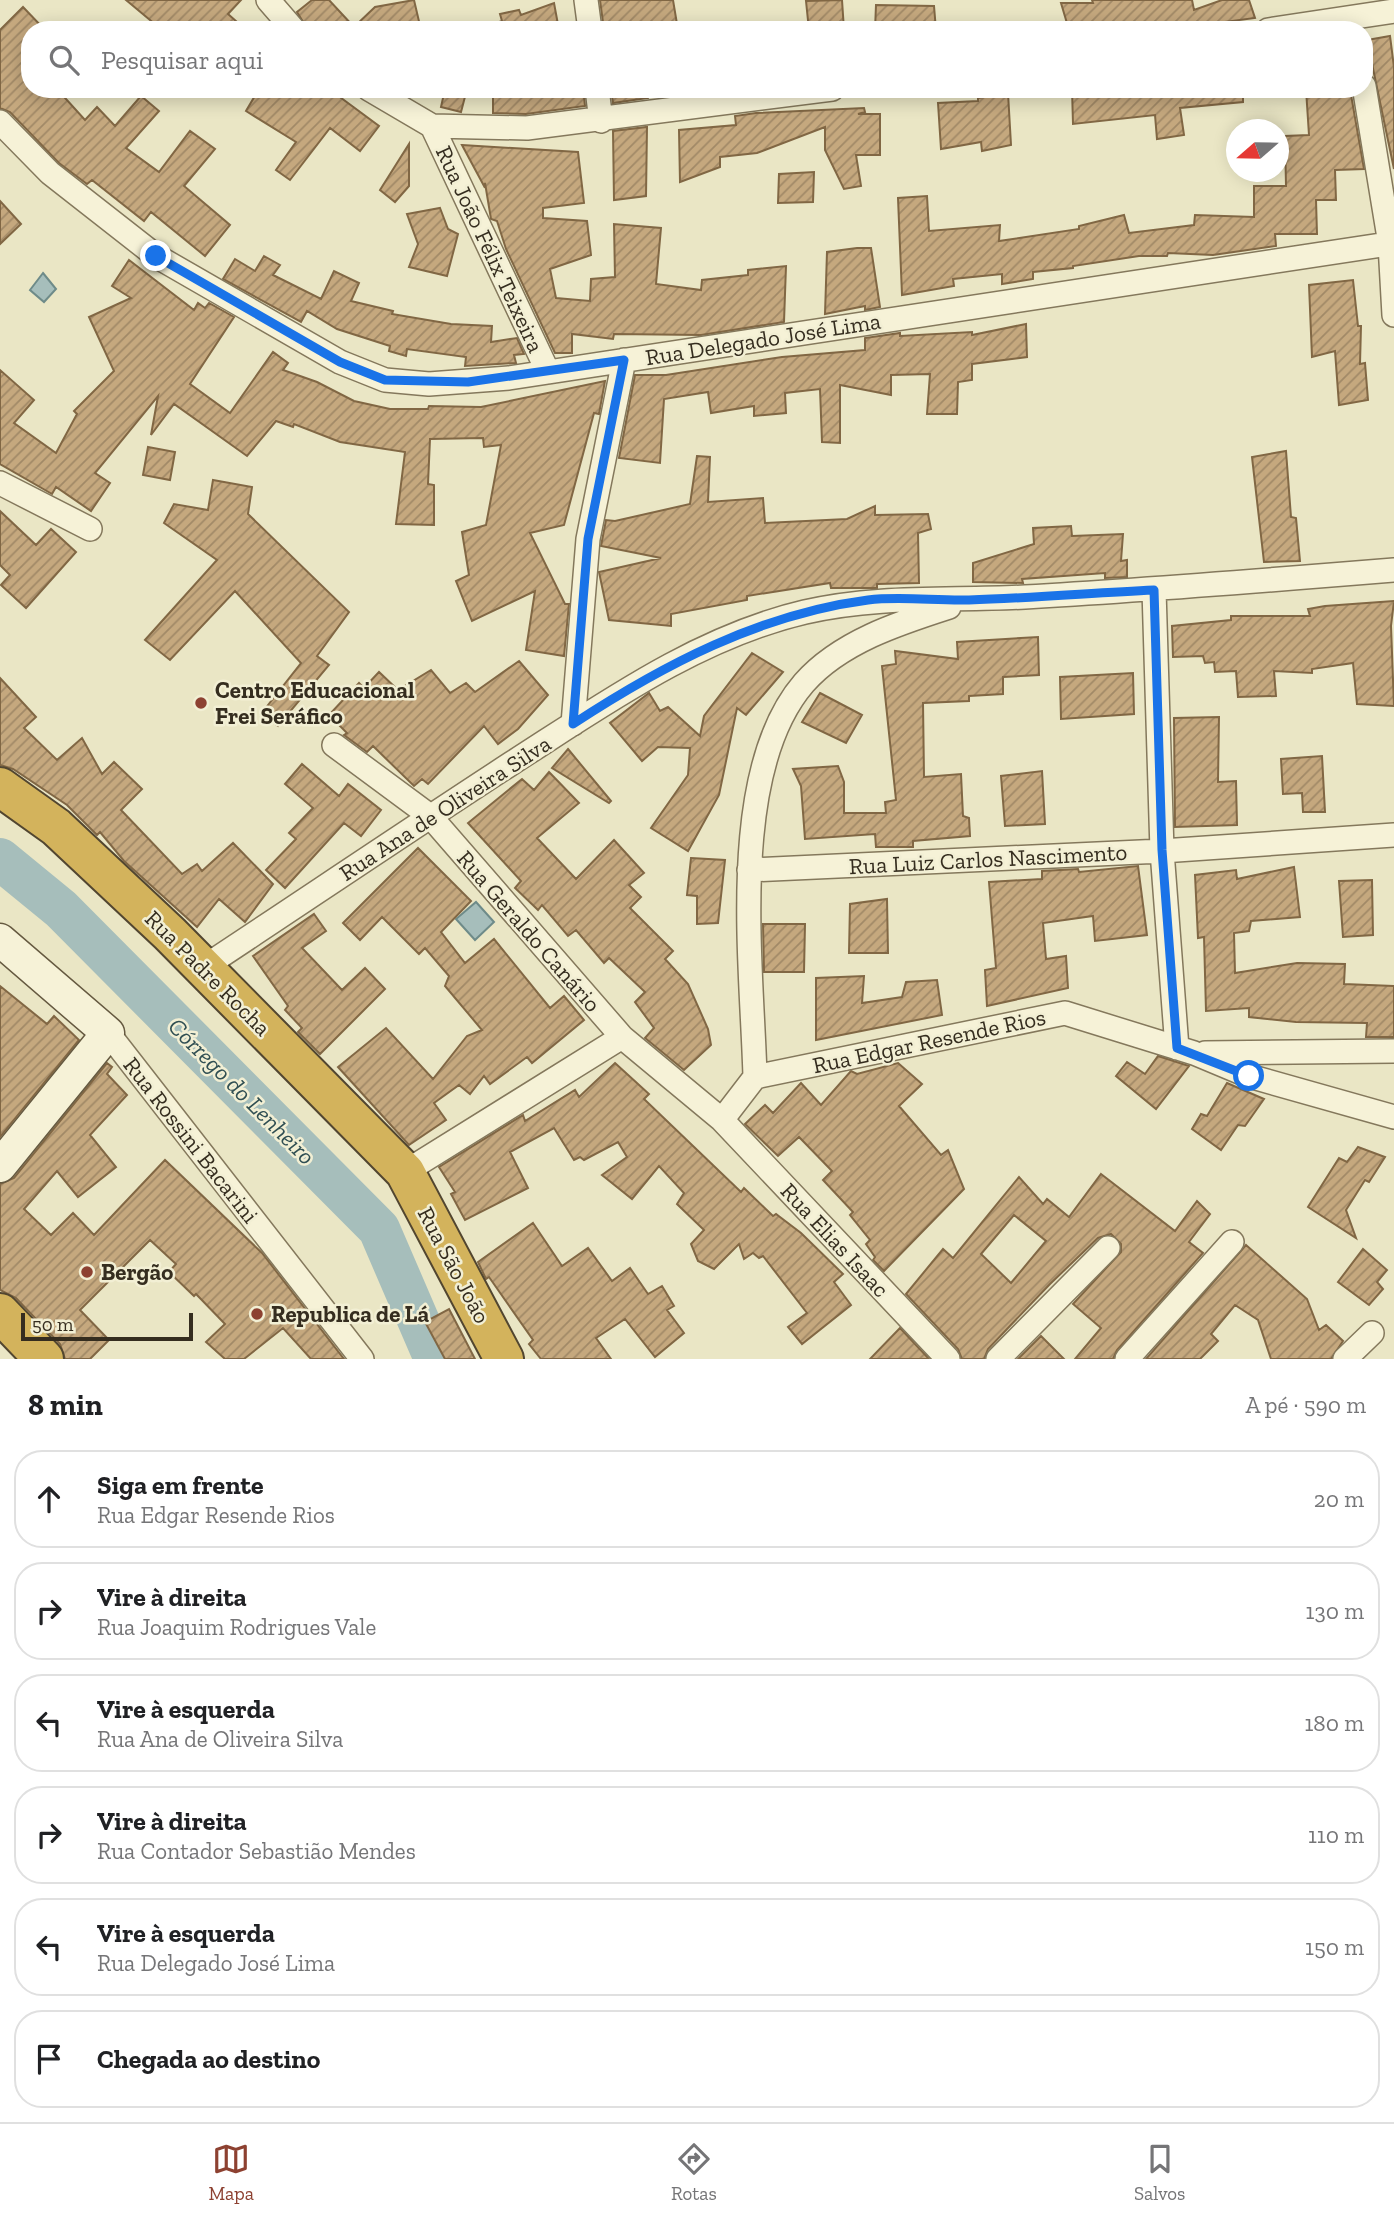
<!DOCTYPE html>
<html lang="pt">
<meta charset="utf-8">
<style>
:root{--surface:#fff;--page:#f6f6f6;--text:#202124;--muted:#757577;--line:#e0e0e0;--accent:#8d4131}
body{margin:0;font-family:"Zilla Slab",serif;background:var(--page);color:var(--text)}
.compass{position:absolute;left:1226px;top:119px;width:63px;height:63px;border-radius:50%;background:var(--surface);box-shadow:0 4px 18px #0003;rotate:250deg}
.scale{position:absolute;left:21px;bottom:18px;width:172px;box-sizing:border-box;padding-left:7px;border:4px solid #352d1f;border-top:0;font-size:19px;line-height:24px;white-space:nowrap;color:#352d1f;-webkit-text-stroke:5px #f2efd4;paint-order:stroke}
.stop{position:absolute;width:21px;height:21px;margin:-16px;border:5px solid #1a73e8;border-radius:50%;background:#fff}
.stop.end{background:#1a73e8;border-color:#fff;box-shadow:0 2px 7px #0008}
.list{margin:0;padding:0;list-style:none}
h2{display:flex;justify-content:space-between;align-items:center;height:91px;margin:0;padding:0 28px;font-size:30px}
h2 small{font-size:23px;font-weight:400;color:var(--muted)}
.list li{display:grid;grid-template-columns:46px 1fr auto;gap:21px;align-items:center;box-sizing:border-box;height:98px;margin:0 14px 14px;padding:0 14px;border:2px solid var(--line);border-radius:28px}
.list b{display:block;font-size:26px;white-space:nowrap}
.list p{margin:0;font-size:23px;white-space:nowrap;color:var(--muted)}
.list em{font-size:23px;font-style:normal;color:var(--muted)}
.icon{flex:none;width:38px;height:38px;fill:none;stroke:currentColor;stroke-width:2;stroke-linecap:round;stroke-linejoin:round}
.map{position:relative;flex:none;width:1394px;height:1359px;overflow:hidden}
.search{position:absolute;background:var(--surface);box-shadow:0 4px 18px #0003;left:21px;right:21px;top:21px;height:77px;display:flex;align-items:center;gap:18px;box-sizing:border-box;padding:0 24px;border-radius:28px;color:var(--muted);font-size:26px}
.sheet{height:763px;background:var(--surface)}
nav{display:flex;justify-content:space-around;align-items:center;box-sizing:border-box;height:98px;border-top:2px solid var(--line);background:var(--surface);font-size:19px;color:var(--muted)}
nav a{display:grid;justify-items:center;gap:4px}
nav .on{color:var(--accent)}
.map>svg:first-child{display:block}
.water{fill:#a6bebb;stroke:#6e8b89;stroke-width:2}
.lines{fill:none;stroke-linecap:round;stroke-linejoin:round}
.river{stroke:#a6bebb;stroke-width:42}
.building{fill:url(#building-hatch);stroke:#816744;stroke-width:2;fill-rule:evenodd}
.street-casing{stroke:#84785c;stroke-width:26}
.secondary-casing{stroke:#655940;stroke-width:35}
.highway-casing{stroke:#524630;stroke-width:42}
.street{stroke:#f6f2d7;stroke-width:23}
.secondary{stroke:#f6f2d7;stroke-width:32}
.highway{stroke:#d3b35c;stroke-width:38}
.route{stroke:#1a73e8;stroke-width:9}
.poi-dot{fill:#8d4131;stroke:#f2efd4;stroke-width:2.5}
.labels{text-anchor:middle;dominant-baseline:central;stroke-width:5;stroke-linejoin:round;paint-order:stroke}
.street-label{font-size:23px;fill:#352d1f;stroke:#f2efd4}
.poi-label{font-size:23px;font-weight:bold;fill:#352d1f;stroke:#f2efd4;text-anchor:start}
.water-label{font-size:24px;font-style:italic;fill:#304f53;stroke:#f2efd4}
</style>
<div class="map">
<svg width="1394" height="1359" viewBox="0 0 1394 1359">
<defs>
<pattern id="building-hatch" width="6" height="6" patternUnits="userSpaceOnUse" patternTransform="scale(1.75)"><rect width="6" height="6" fill="#c5a87e"/><path d="M-1 1l2-2M0 6l6-6M5 7l2-2" fill="none" stroke="#a18967"/></pattern>
</defs>
<rect width="100%" height="100%" fill="#eae6c5"/>
<!-- water -->
<path class="water" d="M43,273l13,16 -12,13 -14,-12z
M476,902l18,20 -19,18 -19,-21z"/>
<g class="lines">
<!-- river -->
<path class="river" d="M0,859l61,50 318,320 56,130"/>
</g>
<!-- building -->
<path class="building" d="M126,0h115l-13,14 18,16h-84z
M312,0h17l25,27 21,-20 39,-7 7,30h-20v-6l-24,6h-69l-11,-18z
M600,0h73l4,24 -27,6h-46z
M842,0l2,30h-35l-3,-29z
M1092,0h100l2,10 28,-10h27l6,18 -61,8 2,4h-127l-8,-27h32z
M554,3l5,27h-73l-1,-3 17,-6 -2,-7 19,-4 2,5z
M876,5l58,1 2,24h-61z
M23,7l22,23h-15v59h27l28,31 12,-13 18,19 26,-30 18,15 -33,37 33,24 31,-41 25,18 -31,37 46,39 -25,31 -54,-44 -7,9 -52,-41 -5,4 -28,-21 -49,-51 -10,-4v-78z
M1390,36l4,31v102l-27,-129z
M259,89h70l50,37 -19,25 -30,-23 -40,52 -14,-10 20,-28 -50,-31z
M445,89h22l-6,23 -20,-5z
M493,89h90l2,17 -59,8 -33,-1z
M611,89h37v9l-35,5z
M1072,89h171v13l-63,6 4,27 -27,4 -2,-24 -82,9z
M1306,89h44l14,80 -29,1 1,30h-20l1,34h-42l1,12 -63,9 -45,-2 -1,3h-28l-66,10v2l-40,4v7l-31,5v-10l-49,5 1,7 -52,9 -4,-97 29,-2 2,35 71,-6 -1,16 80,-12v-3l45,-11 5,18 65,-8 1,-10 59,2v-31h32l-1,-50 24,-1z
M1008,93l3,52 -29,6 -1,-9 -40,7 -3,-46 40,-2v-3z
M864,108l1,4 -7,2h22v41h-24l5,31 -17,3 -19,-39v-23l-68,26 -37,4v10l-40,15 -1,-52 57,-5 -1,-9 21,-3z
M647,127l-1,69 -32,4 -1,-69z
M409,144v42l-14,16 -15,-12z
M462,145l116,7 6,51 -41,5v10l44,3 4,34 -41,14 6,29 34,3 1,-22 24,-2 -1,-53 47,4 -5,56 45,6 1,-10 46,-5v-5l38,-4 -2,56 -83,13 -87,-1 -1,5 -41,-5v19h-17l-49,-104 -9,-28 -6,-2 -6,-36 -1,3z
M814,172l-1,30 -35,1 1,-29z
M0,201l21,23 -21,20z
M440,208l8,21 10,5 -11,42 -38,-9 9,-23 -11,-30z
M857,248h14l9,59 -15,3v-4l-40,8 2,-62z
M264,256l16,9 -7,10 48,24 13,-28 25,12 -8,18 42,10 -1,3 59,10 41,2 -1,16 26,-4 7,16 -10,1 2,8 -51,3 1,-9 -59,-8 -1,7 -17,-5 1,-5 -53,-17 -30,-18 -6,11 -78,-43 12,-20 20,12z
M129,260l65,50 4,-7 7,5 4,-5 25,14 -44,67 40,29 43,-61 15,11 -5,7 34,12 37,19 36,8h38l1,-3 52,1 124,-26 -6,33 -5,-1 -30,112 -34,8 35,71h4l-5,52 -38,-6 9,-59 -63,30 -16,-40 13,-6 -7,-43 24,-7 15,-80 -17,2 -1,-9 -53,1 -2,45 6,1v40l-38,-1 9,-72 -65,-10 -46,-18 -1,3 -17,-6 -29,35 -73,-52 -23,31 7,-39 -63,77 15,10 -19,28 -35,-24 -4,7 -52,-30v-94l34,30 -20,23 42,30 21,-39 -3,-3 40,-40 -25,-54 42,-19 -19,-12z
M1353,280l5,46h3l-1,38 5,-1 3,37 -29,5 -4,-54 -23,6 -3,-72z
M1026,324l1,33 -55,7v16l-14,2 -1,32h-30l3,-40 -39,1v20l-51,-10v58l-18,-1 -2,-53 -35,4 1,20 -32,3v-10l-43,7 -3,-21 -44,7 -4,64 -41,-5 16,-83h31l116,-18 83,-7v-12l35,-5v3l72,-4v3z
M148,447l27,5 -5,28 -27,-5z
M1286,451l5,66 5,1 4,43 -36,1 -12,-105z
M697,456l13,1 -2,45 55,-4 2,25 82,-4 28,-13v9l53,-1 3,15 -13,4 1,50 -42,1v4h-46l-1,-5 -83,13v4l-76,14v12l-62,-6 -10,-48 62,-14 -60,-12 5,-26 9,1 75,-17z
M213,480l39,7 -4,27 101,98 -32,44 12,9 -51,61 -17,-12 40,-51 -66,-72 -65,69 -25,-20 72,-80 -53,-37 10,-19 34,6z
M0,511l36,34 15,-16 25,23 -50,56 -25,-23 9,-10 -10,-10z
M1071,526l1,10 51,-2 -2,27 6,-1v17l-22,1v-5l-83,6 1,4 -50,-1v-19l61,-19 -1,-16z
M1394,601l-3,25 3,80 -37,-2 -4,-41 -41,6v4l-38,-2 2,25 -38,1 -2,-26 -21,1 -1,-10 -9,1 -2,-7 -30,1 -1,-31 59,-6v-4h79l-2,-7 17,-3z
M1038,637l1,38 -36,2v17l-34,2v5l-46,2 1,74 37,-3 2,42 6,2 1,18 -57,5v6h-37l-1,-13 -70,5 -4,-53 -8,-17 45,-3 6,16v31h42l-1,-11 11,-2 -14,-134 14,-2 -1,-13 63,8 -1,-17z
M752,653l31,19 -37,43 -9,-7 -18,87 -31,56 -37,-23 37,-53 2,-27 -32,-1 -16,14 -32,-38 39,-30 11,18 8,-4 32,29 4,-20z
M519,661l29,34 -30,34 -20,15 -14,-18 -56,58 -6,-5 -8,7 -41,-40 -6,6 -23,-17 3,-2 -18,-18 30,-32 5,5 15,-16 19,18 33,-20 19,23 16,-10 9,9z
M1133,673l1,41 -73,5 -1,-42z
M0,678l36,39 -12,11 33,32 25,-22 20,36 12,-12 28,27 -21,21 61,64 15,-10 5,7 31,-28 40,41 -28,38 -26,-23 -22,28 -73,-66 -24,-29 -3,3 -30,-30 -54,-36 -13,-4z
M820,693l42,22 -16,28 -44,-21z
M1219,717l-1,65 18,-1 1,44 -62,2 -1,-109z
M568,749l43,52 -2,2 -57,-35z
M1322,756l3,56h-22l-1,-19 -19,1 -2,-35z
M302,764l37,32 9,-12 33,26 -20,26 -17,-13 -59,65 -19,-18 30,-31 -7,-6 24,-25 -28,-24z
M1042,771l3,53 -40,2 -4,-50z
M549,772l30,31 -42,35 39,41 38,-39 30,33 -15,12 12,12 -11,11 43,43 -8,8 23,25 20,45 3,16 -27,25 -39,-32 9,-10 -19,-26 10,-10 -36,-34 -5,5 -28,-33 -8,6 -26,-31 -4,5 -23,-22 6,-7 -53,-58 54,-44 12,11z
M418,848l53,53 -30,31 24,31 29,-24 56,69 14,-12 20,24 -52,43 -5,-6 -37,27 -6,-8 -14,18 -11,-9 -25,18 12,17 -37,25 -71,-78 48,-39 47,51 34,-43 15,-6 -37,-44 4,-10 -24,-28 -6,6 -37,-37 -22,23 -17,-17z
M691,858l34,2 -7,63 -21,1v-28l-10,-1z
M1138,866l9,69 -52,6 -2,-25 -50,7 3,36 20,-3 2,32 -81,18 -2,-36 11,-2 -7,-86 53,-3v-8l36,-2 1,3z
M1294,867l6,50 -49,4 -2,10 -15,2 1,40 62,-10 48,1 -1,20 50,2v51h-28l1,-14 -71,-1 -47,-5v-9l-43,3 -2,-74 -6,1 -3,-63 41,-5 1,9z
M1372,880l1,55 -30,2 -4,-56z
M887,899l1,54h-39l1,-49z
M314,914l12,17 -24,17 40,42 23,-22 20,21 -65,65 -22,-22 4,-4 -17,-18 3,-4 -35,-50z
M763,924h42l-1,48h-40z
M864,976l-2,27 40,-6 4,-15 31,-2 5,35 -126,25v-62z
M0,986l47,38 7,-8 25,24 -79,97z
M1158,1056l31,10 -33,43 -40,-33 11,-14 18,12z
M107,1063l5,4 -5,7 20,21 -37,40 26,32 -38,30 -21,-26 -33,38 27,26 22,-22 21,22 71,-75 97,93 82,106h-33l-28,-31 -39,31h-19l-19,-17 19,-18 -29,-30 -2,2 -25,-24 7,-8 -26,-24 -70,70 29,30 -19,19h-25l-5,-15 -44,-46 -16,-8v-106l14,-6z
M615,1063l34,31 -5,5 97,93 3,-4 29,28 3,-2 25,19 42,41 -9,8 17,23 -49,39 -14,-17 19,-14 -44,-57 -4,2 -6,-5 -9,6 -5,-15 -25,25 -16,-8 -7,-17 13,-14 -27,-26 7,-11 -25,-27 -27,33 -30,-24 25,-18 -9,-15 -34,18 -4,-3 -6,3 -20,-32 -44,24 18,36 -63,32 -14,-26 4,-2 -16,-25 84,-52 2,6 50,-31 4,7z
M898,1063l24,21 -23,22 42,49 7,-5 16,39 -80,82 -11,-11 2,-3 -9,-13 4,-4 -20,-25 3,-3 -30,-32 9,-9 -33,-34 -21,19 -33,-32 20,-19 8,8 28,-30 20,22 30,-34 6,3z
M1227,1083l37,16 -19,27 -7,-1 -17,25 -29,-21 9,-15 6,2z
M1358,1147l27,10 -16,25 -4,-2 -19,30 10,28 -48,-31 31,-49 8,4z
M1101,1174l74,57 22,-30 13,13 -21,28 14,11 -86,97 -4,9h-38l26,-31 -28,-24 48,-52v-8l-10,-10 -13,4 -48,46 -62,65 -4,10h-22l-4,-10 -52,-55 37,-45 10,9 66,-81 24,27 4,-5 22,18zM1014,1215l32,26 -35,42 -30,-29z
M533,1223l29,43 26,-18 24,33 18,-13 18,26 14,-8 12,20 -7,4 17,23 -29,24 -30,-38 -29,19 15,21h-70l-12,-15 4,-4 -44,-63 -3,2 -8,-17z
M1246,1245l61,54 12,31 7,-5 17,16 -12,18h-60l-13,-39 -23,-15 -24,29 7,7 -18,18h-54z
M1363,1249l24,21 -10,12 6,7 -14,16 -31,-23z
M449,1309l26,50h-30l-20,-37z
M900,1328l29,31h-59z
M1041,1336l23,23h-46z"/>
<g class="lines">
<defs>
<path id="street" d="M268,0l26,30
M586,0l4,30
M1268,30l126,-19
M1364,86l26,158 4,71
M369,89l63,37 95,2 305,-39
M597,89l4,32
M0,122l50,51 106,83 184,106 45,18 44,4 80,-6 885,-135
M432,126l116,246
M0,483l90,46
M1154,590l8,261 15,197
M573,724l15,-185 36,-179
M334,745l96,71 192,221 100,83 226,239
M749,870l413,-19 232,-16
M204,967c103,-68 205,-137 308,-204 92,-59 186,-126 293,-151 74,-17 145,-11 220,-15 123,-7 246,-17 369,-27
M108,1033l254,326
M1205,1053l189,-2
M755,1077c-3,-113 -28,-305 49,-394 36,-41 95,-60 145,-76
M722,1120l33,-43 310,-64 129,40 55,23 145,41
M405,1172l217,-135
M998,1359l110,-111
M1127,1359l105,-117
M1345,1359l27,-26"/>
<path id="secondary" d="M0,940l108,93 -108,133"/>
<path id="highway" d="M0,787l56,40 114,107 235,238 99,187
M0,1313l44,46"/>
</defs>
<!-- street casing -->
<use href="#street" class="street-casing"/>
<!-- secondary casing -->
<use href="#secondary" class="secondary-casing"/>
<!-- highway casing -->
<use href="#highway" class="highway-casing"/>
<!-- street -->
<use href="#street" class="street"/>
<!-- secondary -->
<use href="#secondary" class="secondary"/>
<!-- highway -->
<use href="#highway" class="highway"/>
</g>
<g class="lines">
<!-- route -->
<path class="route" d="M156,256l184,106 45,18 83,2 156,-22 -36,179 -15,185c90,-59 187,-110 295,-124 33,-4 68,1 101,0 62,-2 123,-7 185,-10l8,260 15,198 72,28"/>
</g>
<!-- markers -->
<g class="poi-dot">
<circle cx="201" cy="703" r="7"/>
<circle cx="87" cy="1272" r="7"/>
<circle cx="257" cy="1314" r="7"/>
</g>
<g class="labels">
<!-- street labels -->
<g class="street-label">
<text transform="translate(490 249) rotate(65)">Rua João Félix Teixeira</text>
<text transform="translate(763 339) rotate(-9)">Rua Delegado José Lima</text>
<text transform="translate(445 808) rotate(-33)">Rua Ana de Oliveira Silva</text>
<text transform="translate(988 859) rotate(-3)">Rua Luiz Carlos Nascimento</text>
<text transform="translate(529 931) rotate(49)">Rua Geraldo Canário</text>
<text transform="translate(208 973) rotate(45)">Rua Padre Rocha</text>
<text transform="translate(929 1041) rotate(-12)">Rua Edgar Resende Rios</text>
<text transform="translate(191 1140) rotate(52)">Rua Rossini Bacarini</text>
<text transform="translate(835 1240) rotate(47)">Rua Elias Isaac</text>
<text transform="translate(454 1265) rotate(62)">Rua São João</text>
</g>
<!-- poi labels -->
<g class="poi-label">
<text x="215" y="690">Centro Educacional<tspan x="215" dy="26">Frei Seráfico</tspan></text>
<text x="101" y="1272">Bergão</text>
<text x="271" y="1314">Republica de Lá</text>
</g>
<!-- water labels -->
<g class="water-label">
<text transform="translate(242 1091) rotate(45)">Córrego do Lenheiro</text>
</g>
</g>
</svg>
<svg class="compass" viewBox="-18 -18 36 36"><path d="M0-13l5 13h-10z" fill="#e53935"/><path d="M0 13l5-13h-10z" fill="#757577"/></svg>
<div class="scale">50 m</div>
<div class="stop" style="left:1249px;top:1076px"></div>
<div class="stop end" style="left:156px;top:256px"></div>
<div class="search"><svg class="icon" aria-label="search" viewBox="0 0 24 24"><circle cx="10" cy="10" r="6"/><path d="M15 15l6 6"/></svg>Pesquisar aqui</div>
</div>
<section class="sheet">
<h2>8 min<small>A pé · 590 m</small></h2>
<ul class="list">
<li><svg class="icon" aria-label="ahead" viewBox="0 0 24 24"><path d="M12 20V5M6 11l6-6 6 6"/></svg><div><b>Siga em frente</b><p>Rua Edgar Resende Rios</p></div><em>20 m</em></li>
<li><svg class="icon" aria-label="right" viewBox="0 0 24 24"><path d="M7 20v-9h11M14 6l5 5-5 5"/></svg><div><b>Vire à direita</b><p>Rua Joaquim Rodrigues Vale</p></div><em>130 m</em></li>
<li><svg class="icon" aria-label="left" viewBox="0 0 24 24"><path d="M17 20v-9H6M10 6l-5 5 5 5"/></svg><div><b>Vire à esquerda</b><p>Rua Ana de Oliveira Silva</p></div><em>180 m</em></li>
<li><svg class="icon" aria-label="right" viewBox="0 0 24 24"><path d="M7 20v-9h11M14 6l5 5-5 5"/></svg><div><b>Vire à direita</b><p>Rua Contador Sebastião Mendes</p></div><em>110 m</em></li>
<li><svg class="icon" aria-label="left" viewBox="0 0 24 24"><path d="M17 20v-9H6M10 6l-5 5 5 5"/></svg><div><b>Vire à esquerda</b><p>Rua Delegado José Lima</p></div><em>150 m</em></li>
<li><svg class="icon" aria-label="arrive" viewBox="0 0 24 24"><path d="M6 21V4h12l-3 4 3 4H6"/></svg><div><b>Chegada ao destino</b></div></li>
</ul>
</section>
<nav>
<a class="on"><svg class="icon" aria-label="map" viewBox="0 0 24 24"><path d="M3 6l6-2 6 2 6-2v14l-6 2-6-2-6 2zM9 4v14M15 6v14"/></svg>Mapa</a>
<a><svg class="icon" aria-label="directions" viewBox="0 0 24 24"><path d="M12 3l9 9-9 9-9-9zM9 14v-3h6M13 9l2 2-2 2"/></svg>Rotas</a>
<a><svg class="icon" aria-label="saved" viewBox="0 0 24 24"><path d="M7 4h10v16l-5-4-5 4z"/></svg>Salvos</a>
</nav>
